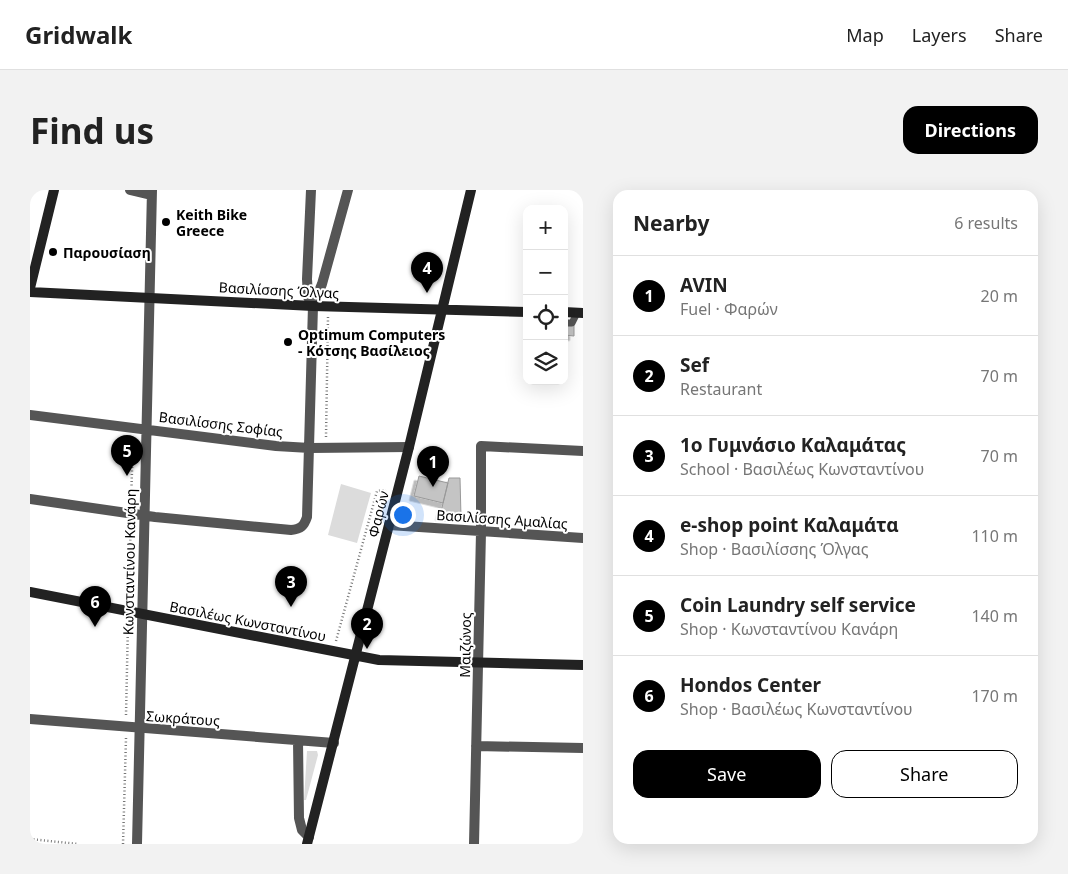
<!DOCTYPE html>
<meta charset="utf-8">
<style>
:root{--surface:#fff;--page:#f2f2f2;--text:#222;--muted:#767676;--line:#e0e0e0;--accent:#000}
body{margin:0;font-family:"Noto Sans",sans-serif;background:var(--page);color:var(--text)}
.controls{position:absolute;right:15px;top:15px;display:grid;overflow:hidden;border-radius:10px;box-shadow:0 5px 20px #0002}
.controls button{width:45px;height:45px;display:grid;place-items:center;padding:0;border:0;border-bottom:1px solid var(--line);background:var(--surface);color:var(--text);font:25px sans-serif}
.you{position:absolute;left:372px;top:324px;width:18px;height:18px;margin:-12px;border:4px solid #fff;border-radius:50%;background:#1a73e8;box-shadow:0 0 0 8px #1a73e833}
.badge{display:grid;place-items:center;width:32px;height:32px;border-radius:50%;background:var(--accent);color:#fff;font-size:16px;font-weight:700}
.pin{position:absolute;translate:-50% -41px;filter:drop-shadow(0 1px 2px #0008)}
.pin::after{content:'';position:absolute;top:26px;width:18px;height:15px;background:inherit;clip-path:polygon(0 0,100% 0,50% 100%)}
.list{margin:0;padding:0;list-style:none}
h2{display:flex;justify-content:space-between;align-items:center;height:65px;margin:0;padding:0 20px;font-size:21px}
h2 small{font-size:16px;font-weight:400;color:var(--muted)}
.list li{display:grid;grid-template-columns:32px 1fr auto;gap:15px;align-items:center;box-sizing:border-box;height:80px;padding:0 20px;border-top:1px solid var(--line)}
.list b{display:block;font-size:19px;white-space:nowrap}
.list p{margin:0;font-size:16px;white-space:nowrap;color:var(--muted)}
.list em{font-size:16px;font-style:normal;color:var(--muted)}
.actions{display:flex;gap:10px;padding:15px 20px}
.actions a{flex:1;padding:11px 0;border:1px solid var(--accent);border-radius:15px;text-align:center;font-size:18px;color:var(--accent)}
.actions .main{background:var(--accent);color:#fff}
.icon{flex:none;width:28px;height:28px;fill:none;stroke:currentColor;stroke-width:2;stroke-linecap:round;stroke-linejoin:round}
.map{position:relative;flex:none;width:553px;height:654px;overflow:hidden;border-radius:15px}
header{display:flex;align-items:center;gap:30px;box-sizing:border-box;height:70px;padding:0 25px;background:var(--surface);border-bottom:1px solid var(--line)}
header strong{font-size:24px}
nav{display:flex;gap:28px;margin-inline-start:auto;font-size:18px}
.intro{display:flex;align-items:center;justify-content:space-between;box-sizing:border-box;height:120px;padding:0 30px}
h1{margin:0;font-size:35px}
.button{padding:12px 22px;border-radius:15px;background:var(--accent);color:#fff;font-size:18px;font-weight:700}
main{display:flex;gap:30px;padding:0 30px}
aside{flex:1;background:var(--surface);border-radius:15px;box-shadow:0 5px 20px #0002}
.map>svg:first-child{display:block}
.green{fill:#dcdcdc}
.building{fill:#c4c4c4;stroke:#999;filter:url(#shadow)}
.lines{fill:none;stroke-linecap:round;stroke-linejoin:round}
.path{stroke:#777;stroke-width:2.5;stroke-dasharray:1 2.5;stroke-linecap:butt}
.lane{stroke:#555;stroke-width:7}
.street{stroke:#555;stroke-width:10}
.secondary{stroke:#222;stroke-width:10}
.poi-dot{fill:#000;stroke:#fff;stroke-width:2}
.labels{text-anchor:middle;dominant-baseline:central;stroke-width:4;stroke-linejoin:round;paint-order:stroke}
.poi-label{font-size:14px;font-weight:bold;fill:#000;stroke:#fff;text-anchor:start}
.street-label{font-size:14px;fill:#000;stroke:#fff}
</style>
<header>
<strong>Gridwalk</strong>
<nav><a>Map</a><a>Layers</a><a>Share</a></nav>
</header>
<div class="intro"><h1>Find us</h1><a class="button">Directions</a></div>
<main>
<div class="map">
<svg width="553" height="654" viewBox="0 0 553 654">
<defs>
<filter id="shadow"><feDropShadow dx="-4.5" dy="4.5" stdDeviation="0" flood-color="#0004"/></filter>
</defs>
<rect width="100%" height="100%" fill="#fff"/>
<!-- green -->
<path class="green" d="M311,294l30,9 -14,50 -29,-8z
M277,561h10l1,4 -12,45h-2z"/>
<!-- building -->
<path class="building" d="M534,131h10v15l-10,-1z
M389,286l29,7 -5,20 -29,-7z
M419,288h11l1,39 -21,-1z"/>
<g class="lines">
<!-- path -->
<path class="path" d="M296,247l2,-120
M101,313l2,-65
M98,410l3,-77
M306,451l41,-150 9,-1
M96,525l2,-92
M0,649l48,5
M93,654l3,-106"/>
<!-- lane -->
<path class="lane" d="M534,133h8l5,-10"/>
<!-- street -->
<path class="street" d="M100,0l21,5
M281,0l-4,89 1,18 5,9
M0,225l246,31 34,2 99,-1
M0,309l125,18 136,13c10,-1 13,-4 16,-13l6,-211 9,-22 26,-94
M359,335l194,13
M0,529l304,24
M268,551l1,77 3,12 7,7
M446,556l107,2
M107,654l15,-654
M444,654l7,-312v-86l102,5"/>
<!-- secondary -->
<path class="secondary" d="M0,98l24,-98
M0,102l283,14 214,6
M534,122l19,1
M0,402l349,68 204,5
M277,654l102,-397 62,-257"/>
</g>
<!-- markers -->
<g class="poi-dot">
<circle cx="136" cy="32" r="5"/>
<circle cx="23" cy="62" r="5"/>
<circle cx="258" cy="152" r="5"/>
</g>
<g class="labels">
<!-- poi labels -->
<g class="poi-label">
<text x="146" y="24">Keith Bike<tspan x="146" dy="16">Greece</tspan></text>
<text x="33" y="62">Παρουσίαση</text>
<text x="268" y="144">Optimum Computers<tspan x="268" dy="16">- Κότσης Βασίλειος</tspan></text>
</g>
<!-- street labels -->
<g class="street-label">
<text transform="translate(249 100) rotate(3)">Βασιλίσσης Όλγας</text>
<text transform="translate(191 234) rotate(7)">Βασιλίσσης Σοφίας</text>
<text transform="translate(348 324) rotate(-76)">Φαρών</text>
<text transform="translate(472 329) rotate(4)">Βασιλίσσης Αμαλίας</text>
<text transform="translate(99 372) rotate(-89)">Κωνσταντίνου Κανάρη</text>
<text transform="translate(218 431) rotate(11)">Βασιλέως Κωνσταντίνου</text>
<text transform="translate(435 455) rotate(-89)">Μαιζώνος</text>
<text transform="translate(153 528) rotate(4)">Σωκράτους</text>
</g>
</g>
</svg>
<div class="controls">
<button>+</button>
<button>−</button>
<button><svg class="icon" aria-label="locate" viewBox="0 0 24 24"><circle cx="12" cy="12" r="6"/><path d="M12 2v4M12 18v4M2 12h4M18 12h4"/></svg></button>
<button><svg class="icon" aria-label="layers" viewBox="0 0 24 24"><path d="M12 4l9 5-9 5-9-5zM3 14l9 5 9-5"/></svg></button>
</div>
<div class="you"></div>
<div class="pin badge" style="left:403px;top:297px">1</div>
<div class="pin badge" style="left:337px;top:459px">2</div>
<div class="pin badge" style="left:261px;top:417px">3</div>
<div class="pin badge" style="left:397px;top:103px">4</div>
<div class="pin badge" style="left:97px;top:286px">5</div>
<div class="pin badge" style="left:65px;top:437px">6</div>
</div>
<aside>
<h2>Nearby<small>6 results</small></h2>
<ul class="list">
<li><span class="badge">1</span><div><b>AVIN</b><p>Fuel · Φαρών</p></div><em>20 m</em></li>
<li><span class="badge">2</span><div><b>Sef</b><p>Restaurant</p></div><em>70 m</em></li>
<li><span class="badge">3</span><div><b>1ο Γυμνάσιο Καλαμάτας</b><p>School · Βασιλέως Κωνσταντίνου</p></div><em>70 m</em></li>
<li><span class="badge">4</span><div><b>e-shop point Καλαμάτα</b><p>Shop · Βασιλίσσης Όλγας</p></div><em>110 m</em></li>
<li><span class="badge">5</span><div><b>Coin Laundry self service</b><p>Shop · Κωνσταντίνου Κανάρη</p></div><em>140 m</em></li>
<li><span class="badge">6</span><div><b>Hondos Center</b><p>Shop · Βασιλέως Κωνσταντίνου</p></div><em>170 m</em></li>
</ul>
<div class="actions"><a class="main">Save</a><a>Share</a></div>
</aside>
</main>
